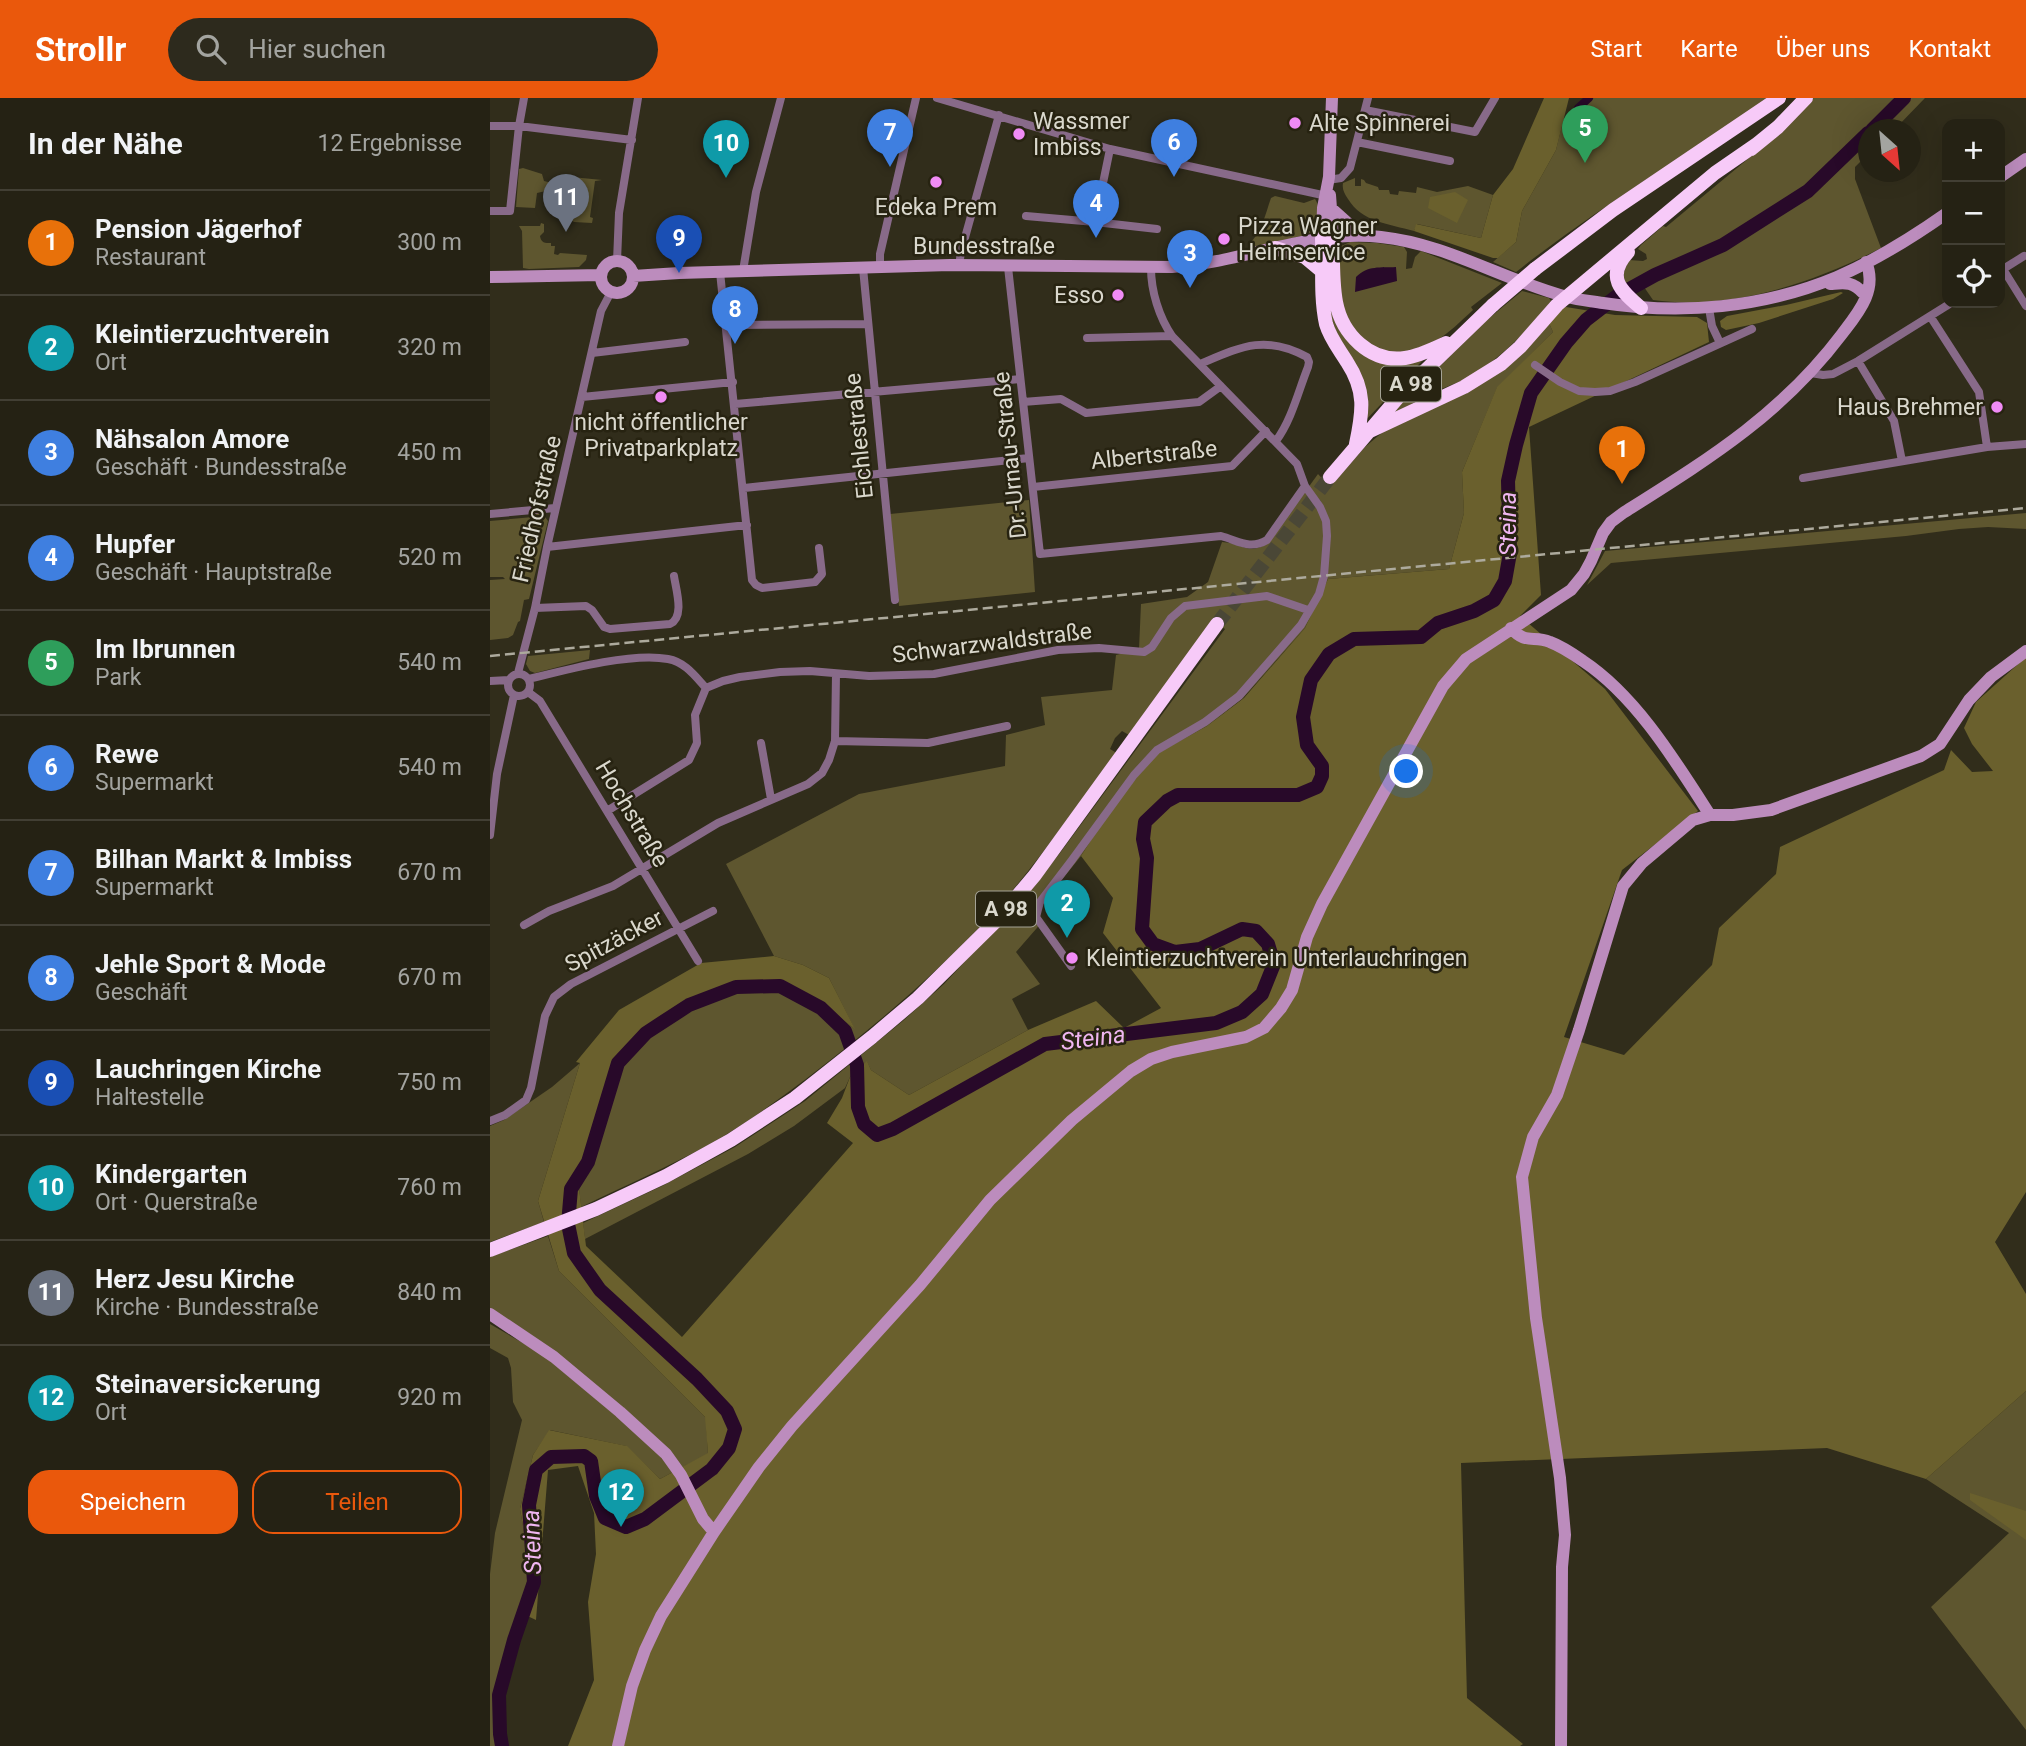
<!DOCTYPE html>
<html lang="de">
<meta charset="utf-8">
<style>
:root{--surface:#252214;--page:#2d2a1d;--text:#f1f3f6;--muted:#a3a4a0;--line:#423f34;--accent:#ea580c}
body{margin:0;font-family:Roboto,sans-serif;background:var(--page);color:var(--text)}
.controls{position:absolute;right:21px;top:21px;display:grid;overflow:hidden;border-radius:14px;box-shadow:0 7px 28px #0002}
.controls button{width:63px;height:63px;display:grid;place-items:center;padding:0;border:0;border-bottom:2px solid var(--line);background:var(--surface);color:var(--text);font:35px sans-serif}
.compass{position:absolute;left:1368px;top:21px;width:63px;height:63px;border-radius:50%;background:var(--surface);box-shadow:0 7px 28px #0002;rotate:153deg}
.you{position:absolute;left:917px;top:674px;width:24px;height:24px;margin:-18px;border:5px solid #fff;border-radius:50%;background:#1a73e8;box-shadow:0 0 0 10px #1a73e833}
.badge{display:grid;place-items:center;width:46px;height:46px;border-radius:50%;background:var(--accent);color:#fff;font-size:23px;font-weight:700}
.pin{position:absolute;translate:-50% -58px;filter:drop-shadow(0 2px 4px #0008)}
.pin::after{content:'';position:absolute;top:37px;width:24px;height:21px;background:inherit;clip-path:polygon(0 0,100% 0,50% 100%)}
.list{margin:0;padding:0;list-style:none}
h2{display:flex;justify-content:space-between;align-items:center;height:91px;margin:0;padding:0 28px;font-size:30px}
h2 small{font-size:23px;font-weight:400;color:var(--muted)}
.list li{display:grid;grid-template-columns:46px 1fr auto;gap:21px;align-items:center;box-sizing:border-box;height:105px;padding:0 28px;border-top:2px solid var(--line)}
.list b{display:block;font-size:26px;white-space:nowrap}
.list p{margin:0;font-size:23px;white-space:nowrap;color:var(--muted)}
.list em{font-size:23px;font-style:normal;color:var(--muted)}
.actions{display:flex;gap:14px;padding:21px 28px}
.actions a{flex:1;padding:16px 0;border:2px solid var(--accent);border-radius:21px;text-align:center;font-size:24px;color:var(--accent)}
.actions .main{background:var(--accent);color:#fff}
.icon{flex:none;width:38px;height:38px;fill:none;stroke:currentColor;stroke-width:2;stroke-linecap:round;stroke-linejoin:round}
.map{position:relative;flex:none;width:1536px;height:1648px;overflow:hidden}
header{display:flex;align-items:center;gap:42px;box-sizing:border-box;height:98px;padding:0 35px;background:var(--accent);color:#fff}
header strong{font-size:33px}
nav{display:flex;gap:38px;margin-inline-start:auto;font-size:24px}
.search{width:490px;height:63px;background:var(--page);display:flex;align-items:center;gap:18px;box-sizing:border-box;padding:0 24px;border-radius:38px;color:var(--muted);font-size:26px}
main{display:flex}
aside{flex:1;background:var(--surface)}
.map>svg:first-child{display:block}
.green{fill:#5e562f}
.forest{fill:#6a602d}
.water{fill:#280929}
.lines{fill:none;stroke-linecap:round;stroke-linejoin:round}
.canal{stroke:#280929;stroke-width:8}
.river{stroke:#280929;stroke-width:14}
.highway-tunnel{stroke:#4a4736;stroke-width:14;stroke-dasharray:14 7;stroke-linecap:butt}
.street{stroke:#886a89;stroke-width:8}
.secondary{stroke:#bc8cbd;stroke-width:12}
.highway{stroke:#f7caf8;stroke-width:14}
.rail{stroke:#adaa9d;stroke-width:2.5;stroke-dasharray:10 5;stroke-linecap:butt}
.highway-bridge{stroke:#f7caf8;stroke-width:14}
.poi-dot{fill:#f08bf5;stroke:#272311;stroke-width:2.5}
.labels{text-anchor:middle;dominant-baseline:central;stroke-width:5;stroke-linejoin:round;paint-order:stroke}
.shield{fill:#272311;stroke:#a4a295;stroke-width:2}
.shield-label{font-size:21px;font-weight:bold;fill:#dad8cd}
.poi-label{font-size:23px;fill:#dad8cd;stroke:#272311;text-anchor:start}
.street-label{font-size:23px;fill:#dad8cd;stroke:#272311}
.water-label{font-size:24px;font-style:italic;fill:#f0b6f1;stroke:#272311}
</style>
<header>
<strong>Strollr</strong>
<div class="search"><svg class="icon" aria-label="search" viewBox="0 0 24 24"><circle cx="10" cy="10" r="6"/><path d="M15 15l6 6"/></svg>Hier suchen</div>
<nav><a>Start</a><a>Karte</a><a>Über uns</a><a>Kontakt</a></nav>
</header>
<main>
<aside>
<h2>In der Nähe<small>12 Ergebnisse</small></h2>
<ul class="list">
<li><span class="badge" style="background:#e8710a">1</span><div><b>Pension Jägerhof</b><p>Restaurant</p></div><em>300 m</em></li>
<li><span class="badge" style="background:#0f9aa8">2</span><div><b>Kleintierzuchtverein</b><p>Ort</p></div><em>320 m</em></li>
<li><span class="badge" style="background:#3f7fe0">3</span><div><b>Nähsalon Amore</b><p>Geschäft · Bundesstraße</p></div><em>450 m</em></li>
<li><span class="badge" style="background:#3f7fe0">4</span><div><b>Hupfer</b><p>Geschäft · Hauptstraße</p></div><em>520 m</em></li>
<li><span class="badge" style="background:#2e9e5b">5</span><div><b>Im Ibrunnen</b><p>Park</p></div><em>540 m</em></li>
<li><span class="badge" style="background:#3f7fe0">6</span><div><b>Rewe</b><p>Supermarkt</p></div><em>540 m</em></li>
<li><span class="badge" style="background:#3f7fe0">7</span><div><b>Bilhan Markt &amp; Imbiss</b><p>Supermarkt</p></div><em>670 m</em></li>
<li><span class="badge" style="background:#3f7fe0">8</span><div><b>Jehle Sport &amp; Mode</b><p>Geschäft</p></div><em>670 m</em></li>
<li><span class="badge" style="background:#1a4fb4">9</span><div><b>Lauchringen Kirche</b><p>Haltestelle</p></div><em>750 m</em></li>
<li><span class="badge" style="background:#0f9aa8">10</span><div><b>Kindergarten</b><p>Ort · Querstraße</p></div><em>760 m</em></li>
<li><span class="badge" style="background:#6b7280">11</span><div><b>Herz Jesu Kirche</b><p>Kirche · Bundesstraße</p></div><em>840 m</em></li>
<li><span class="badge" style="background:#0f9aa8">12</span><div><b>Steinaversickerung</b><p>Ort</p></div><em>920 m</em></li>
</ul>
<div class="actions"><a class="main">Speichern</a><a>Teilen</a></div>
</aside>
<div class="map">
<svg width="1536" height="1648" viewBox="0 0 1536 1648">
<rect width="100%" height="100%" fill="#312d1b"/>
<!-- green -->
<path class="green" d="M1102,0h178c-85,58 -173,110 -254,174l-23,-10 23,-20 6,-31 34,-61 6,-25z
M1323,0h112l-30,31 -27,1v24l-13,13v12l26,69c-68,35 -150,63 -228,52l-9,-13 -11,6c-11,-15 -12,-16 -4,-33l14,1 4,-2 -1,-5 -8,-5 3,-4 22,-19 3,1 118,-98z
M33,70l19,6 2,7 16,4 2,-9 40,4 -7,1 -5,36 3,1 -1,5 -18,-1 -3,-2 -10,-30h-11l-13,3 -2,15 -19,-1 3,-38z
M865,80v8h6v-7l3,1 2,3 12,4 1,3h10l1,4 8,1 1,-4 17,2 1,-6 20,5 31,-6 25,9 -12,43 -64,-14 -3,7c-25,-7 -52,-9 -66,-32 -4,-6 -6,-10 -5,-16z
M785,98l29,7 11,-4c5,7 7,24 -1,31 -7,7 -52,15 -65,18v-4c13,-12 16,-29 22,-46z
M51,125l3,1v8l-4,4c1,7 5,7 11,7v3h4l-1,8 4,1 2,-2 27,2 -1,5 -7,7 -50,2 -6,-1 -1,-37 -3,-5h21z
M860,144l27,1 27,4 3,5 -1,17 6,-1 3,-11 6,-6 81,32 -31,24 2,3c-12,11 -24,23 -37,31 -46,27 -85,4 -97,-45 -3,-15 0,-34 0,-49z
M839,149l2,51 26,49 66,13 -59,62 -34,-98z
M1032,193l27,7 2,3c-22,28 -49,56 -80,75 -17,9 -35,14 -51,23 -8,4 -15,10 -23,15l-2,-4 92,-90z
M1058,223l5,11 -56,56 -35,84 2,41 -15,56 -121,10 -23,49 -62,70 -36,28 -49,27 -45,52 -32,51 -39,48 -2,12 3,5 -27,31 24,32 -28,15 16,31 -119,65 -38,-25 -4,-8 -17,15 -5,11 -51,38 -46,28 -163,85 -2,-16 79,-37 73,-39 70,-46 99,-81 40,-36 80,-86 36,-45 165,-224 -13,-8 -83,114 -7,-4 -7,7 -5,11 5,3 1,2c-42,55 -81,113 -127,163 -44,47 -91,89 -141,129 -44,35 -89,70 -138,98 -42,23 -86,42 -129,63l-2,-19 50,-140 38,-31 94,-34 45,10 48,35 -25,-50 -26,-13 -29,-9 -48,-92 133,-70 146,-28 1,-31 39,-10 -4,-28 71,-7 4,-35 23,-6 2,-45 46,-7 21,-15 14,-40c20,1 26,14 46,1l50,-69 12,13 35,-40 13,-11 12,-9 53,-25z
M539,402l6,92 -136,14 -9,-92z
M43,414l10,2 5,7 -19,78 -5,1 -4,21 -2,1 -5,13 -5,3 -18,2v-60l15,-1 -2,-2h-13v-56l43,-4z
M1536,415v16l-38,-2 -29,2 -53,7 -295,27 -24,22 18,-34z
M100,552l-1,9 -54,14 -5,-2 -4,-7 2,-8z
M90,965l-42,138 6,21 -54,20v-116l14,-6 48,-33z
M58,1138l11,35 147,147 2,36 -27,14 -191,-159v-52z
M0,1226l52,30 110,92 21,26 -13,7 -34,-33 -76,-16 -17,25 -13,54 10,56 -9,48 -25,81 1,41 2,11h-9v-172l5,-41 27,-113 -9,-18 -2,-34 -3,-10 -18,-10z
M1536,1293v339l-95,-123 78,-74 -83,-54z"/>
<!-- forest -->
<path class="forest" d="M1054,0h25l-13,52 -34,61 -6,31 -18,16h-5l-79,-27 2,-7 65,14 12,-43 20,-26z
M965,94l13,8 -11,23 -29,-15 2,-11z
M1351,194l2,1 -10,6 -74,24 -33,7 -5,-3 -1,-6 7,-5 59,-11z
M1076,209l49,8 82,2 10,6 2,19 -180,85 12,168 -21,21 85,73 93,122 -76,59 -58,167 60,18 88,-90 7,-37 57,-54 4,-27 164,-77 7,-20 21,22 21,-1 -21,-27 -8,-16 12,-26 50,-45v535l-31,50 31,52v97l-100,88 -99,-31 -366,15 6,235 56,46 -3,2h-952l26,-66 -6,-78 8,-48 -2,-41 -16,-47 -30,4 -12,150 -15,-7 9,-48 -10,-56 13,-54 16,-25 78,16 33,33 48,-26 -3,-36 -146,-146 -21,-70 42,-138 -4,-1 43,-52 82,-47 73,-7 29,9 26,13 26,51 -47,-35 -47,-11 -94,34 -38,31 -50,140 7,58 96,91 171,-194 -26,-20 15,-25 8,-21 17,-16 4,9 38,25 119,-65 68,-29 28,27 37,-20 -58,-75 10,-35 -32,-42 32,-51 45,-52 49,-27 37,-28 61,-70 23,-49 121,-10 15,-56 -2,-41 35,-85 56,-55 -5,-11 13,-13z
M1480,1395l56,18v29l-56,-40z"/>
<!-- water -->
<path class="water" d="M906,169l1,14 -42,11 1,-15c12,-12 24,-9 40,-10z"/>
<g class="lines">
<!-- canal -->
<path class="canal" d="M1088,10l11,-10"/>
<!-- river -->
<path class="river" d="M1382,32l32,-32
M12,1648l-2,-12 -1,-39 15,-55 20,-58 -5,-77 7,-35 15,-13 33,-1 7,5 5,35 9,22 21,9 19,-8 67,-50 17,-21 6,-19 -8,-18 -30,-32 -97,-89 -26,-37 -6,-29 3,-35 17,-27 30,-99 28,-30 43,-28 47,-18 44,-1 41,22 24,23 12,34 1,42 6,17 13,11 16,-6 152,-85 171,-21 26,-11 20,-18 12,-30 -6,-20 -12,-13 -14,-2 -42,20 -25,3 -22,-8 -11,-15 5,-71 -4,-19 2,-17 22,-21 11,-6h120l19,-8 5,-11v-10l-15,-21 -4,-28 8,-37 18,-26 25,-15 67,-2 17,-14 36,-12 20,-11 11,-19 5,-28 -2,-72 8,-36 15,-52 35,-50 20,-23 31,-24 38,-21 68,-30 85,-54 60,-58"/>
<!-- highway-tunnel -->
<path class="highway-tunnel" d="M727,526l113,-147"/>
<!-- street -->
<path class="street" d="M447,0l173,51 217,47
M875,12l110,22 20,-34
M0,28h29l113,14
M867,44l93,19
M838,82l13,-2 9,-10 18,-70
M0,113h20l9,-85 5,-28
M536,118l69,6 15,-73
M605,124l62,7
M127,163l2,-48 19,-115
M469,168l2,-14 38,-137
M518,169l32,287 181,-18c18,5 29,14 46,4l38,-54
M373,170l32,332
M390,170v-14l36,-156
M1513,171l23,37
M253,173l13,-79 25,-94
M1510,173l24,-15
M230,174l32,308 4,5 6,3 53,-6 7,-8 -3,-26
M1219,210l3,18 8,17
M1440,218l49,76 8,55
M237,227l141,-1
M597,240l85,-2
M102,255l93,-11
M1368,263l36,60 8,40
M710,266c40,-17 65,-30 107,-7l2,5 -1,5c-10,25 -16,52 -32,74
M1045,267l25,17 19,9 16,1 15,-1 25,-9 117,-53
M1321,275l12,2 10,-1 25,-13 93,-58
M92,299l151,-15
M533,304l38,-3 25,14 113,-11 22,-16
M245,306l285,-25
M1313,380l184,-31 39,-3
M543,389l199,-21 34,-35
M254,390l285,-30
M0,416l65,-6
M57,449l200,-22
M45,510l51,-2 6,4 12,17 6,2 60,-5c15,-7 6,-34 4,-48
M28,575l17,-65 12,-61 54,-236 10,-19
M18 587a11 11 0 1 1 22 0a11 11 0 1 1-22 0Z
M39,581c36,-9 103,-27 139,-20 17,3 27,17 38,29
M0,583l19,-1
M38,594l12,9 158,260
M345,643l93,2 79,-17
M271,645l10,56
M117,713l82,-51 8,-17 -2,-28 11,-27 17,-7 17,-4 40,-5 30,-1 59,5 65,-2 124,-24 41,-2 45,4 8,-5 19,-29 14,-12 82,-10 41,14
M0,737l7,-61 17,-79
M34,827l25,-14 64,-25 105,-63 90,-39 14,-11 7,-13 6,-19 1,-67
M581,868l-35,-49 4,-15 32,-42 62,-85 23,-25 48,-28 34,-26 62,-71 18,-31 5,-18 3,-40 -1,-15 -6,-14 -15,-21 -8,-22 -125,-128c-13,-19 -21,-45 -21,-68
M0,1023l15,-6 21,-15 5,-12 14,-72 9,-19 17,-13 142,-73"/>
<!-- secondary -->
<path class="secondary" d="M1510,79l26,-18
M840,97l3,41
M842,111l29,26
M832,140l1,-30 6,-31 3,-79
M111 179a16 16 0 1 1 32 0a16 16 0 1 1-32 0Z
M143,178l46,-3 271,-8 222,2c71,-4 137,-38 209,-30 66,7 122,43 186,60 12,3 24,4 36,6 79,12 160,5 234,-26 39,-17 76,-40 110,-64
M0,179l111,-2
M1340,186c15,-1 22,-3 33,9
M1021,530c15,17 22,7 39,14 11,4 23,12 33,19 53,35 93,101 127,154
M0,1216l64,43 66,55 46,42 15,21 22,44 11,13
M128,1648l14,-60 13,-36 16,-34 53,-84 45,-65 33,-41 128,-141 70,-85 82,-80 59,-49 20,-12 21,-7 74,-15 18,-9 17,-20 11,-18 15,-53 15,-33 121,-218 23,-27 105,-69 13,-16 7,-13 12,-28 8,-11 12,-9c84,-53 158,-98 219,-179 16,-21 36,-44 24,-72
M1071,1648l1,-179 3,-32 -5,-57 -24,-160 -14,-141 11,-40 24,-42 22,-65 44,-144 19,-23 51,-43 17,-5h23l38,-5 150,-54 19,-12 29,-44 22,-23 35,-26"/>
<!-- highway -->
<path class="highway" d="M1261,51l27,-22 28,-29
M843,138c0,22 -1,44 3,66 6,32 34,61 69,56 14,-2 28,-9 41,-15
M832,140c1,28 -2,59 4,86 4,14 13,25 21,38 19,29 16,49 9,82
M785,150l30,9 18,15
M1138,154c-23,25 -7,39 13,56
M1045,171l78,-59 166,-112
M878,334l96,-45 37,-23 19,-17 37,-42 158,-132 42,-29
M840,379l71,-83 92,-89
M0,1152l106,-41 70,-33 65,-36 64,-42 77,-61 46,-39 79,-78 38,-45 182,-251"/>
<!-- rail -->
<path class="rail" d="M0,558l1536,-148"/>
<!-- highway-bridge -->
<path class="highway-bridge" d="M1003,207l42,-36"/>
</g>
<!-- markers -->
<g class="poi-dot">
<circle cx="805" cy="25" r="7"/>
<circle cx="529" cy="36" r="7"/>
<circle cx="446" cy="84" r="7"/>
<circle cx="734" cy="141" r="7"/>
<circle cx="628" cy="197" r="7"/>
<circle cx="171" cy="299" r="7"/>
<circle cx="1507" cy="309" r="7"/>
<circle cx="582" cy="860" r="7"/>
</g>
<g class="labels">
<!-- shield labels -->
<g class="shield">
<rect x="891" y="268.5" width="60" height="35" rx="5"/>
<rect x="486" y="793.5" width="60" height="35" rx="5"/>
</g>
<g class="shield-label">
<text x="921" y="286">A 98</text>
<text x="516" y="811">A 98</text>
</g>
<!-- poi labels -->
<g class="poi-label">
<text x="543" y="23">Wassmer<tspan x="543" dy="26">Imbiss</tspan></text>
<text x="819" y="25">Alte Spinnerei</text>
<text x="446" y="109" text-anchor="middle">Edeka Prem</text>
<text x="748" y="128">Pizza Wagner<tspan x="748" dy="26">Heimservice</tspan></text>
<text x="614" y="197" text-anchor="end">Esso</text>
<text x="1493" y="309" text-anchor="end">Haus Brehmer</text>
<text x="171" y="324" text-anchor="middle">nicht öffentlicher<tspan x="171" dy="26">Privatparkplatz</tspan></text>
<text x="596" y="860">Kleintierzuchtverein Unterlauchringen</text>
</g>
<!-- street labels -->
<g class="street-label">
<text x="494" y="148">Bundesstraße</text>
<text transform="translate(369 338) rotate(-96)">Eichlestraße</text>
<text transform="translate(520 357) rotate(-96)">Dr.-Urnau-Straße</text>
<text transform="translate(664 357) rotate(-6)">Albertstraße</text>
<text transform="translate(47 411) rotate(-77)">Friedhofstraße</text>
<text transform="translate(502 545) rotate(-7)">Schwarzwaldstraße</text>
<text transform="translate(142 716) rotate(59)">Hochstraße</text>
<text transform="translate(124 843) rotate(-28)">Spitzäcker</text>
</g>
<!-- water labels -->
<g class="water-label">
<text transform="translate(1018 426) rotate(-90)">Steina</text>
<text transform="translate(603 940) rotate(-7)">Steina</text>
<text transform="translate(42 1444) rotate(-92)">Steina</text>
</g>
</g>
</svg>
<div class="controls">
<button>+</button>
<button>−</button>
<button><svg class="icon" aria-label="locate" viewBox="0 0 24 24"><circle cx="12" cy="12" r="6"/><path d="M12 2v4M12 18v4M2 12h4M18 12h4"/></svg></button>
</div>
<svg class="compass" viewBox="-18 -18 36 36"><path d="M0-13l5 13h-10z" fill="#e53935"/><path d="M0 13l5-13h-10z" fill="#a3a4a0"/></svg>
<div class="you"></div>
<div class="pin badge" style="left:1132px;top:386px;background:#e8710a">1</div>
<div class="pin badge" style="left:577px;top:840px;background:#0f9aa8">2</div>
<div class="pin badge" style="left:700px;top:190px;background:#3f7fe0">3</div>
<div class="pin badge" style="left:606px;top:140px;background:#3f7fe0">4</div>
<div class="pin badge" style="left:1095px;top:65px;background:#2e9e5b">5</div>
<div class="pin badge" style="left:684px;top:79px;background:#3f7fe0">6</div>
<div class="pin badge" style="left:400px;top:69px;background:#3f7fe0">7</div>
<div class="pin badge" style="left:245px;top:246px;background:#3f7fe0">8</div>
<div class="pin badge" style="left:189px;top:175px;background:#1a4fb4">9</div>
<div class="pin badge" style="left:236px;top:80px;background:#0f9aa8">10</div>
<div class="pin badge" style="left:76px;top:134px;background:#6b7280">11</div>
<div class="pin badge" style="left:131px;top:1429px;background:#0f9aa8">12</div>
</div>
</main>
